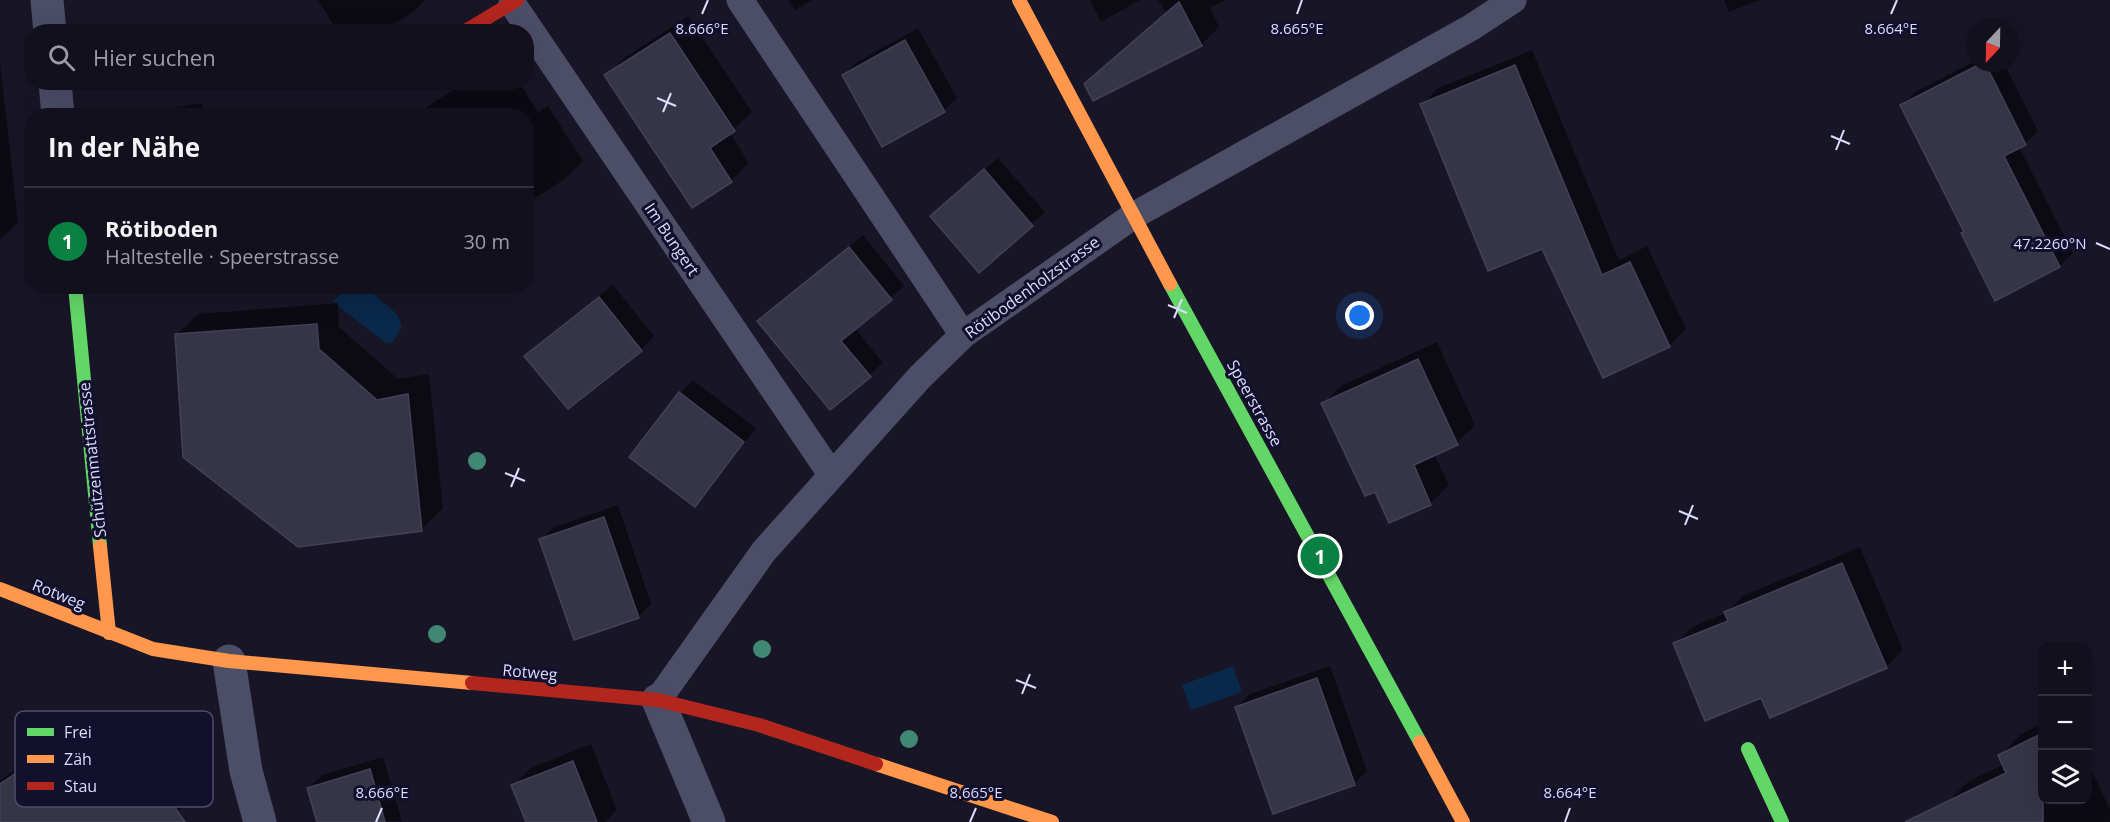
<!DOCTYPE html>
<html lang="de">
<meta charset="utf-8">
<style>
:root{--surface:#12101c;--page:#1f1e29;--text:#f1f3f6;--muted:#9c9da3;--line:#31303b;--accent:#0b8043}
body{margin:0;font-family:"Open Sans",sans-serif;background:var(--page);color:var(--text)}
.controls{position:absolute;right:18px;bottom:18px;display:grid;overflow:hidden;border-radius:12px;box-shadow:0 6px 24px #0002}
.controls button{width:54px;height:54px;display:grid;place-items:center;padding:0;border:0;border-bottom:2px solid var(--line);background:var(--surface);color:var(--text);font:30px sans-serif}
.compass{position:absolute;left:1966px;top:18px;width:54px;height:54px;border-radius:50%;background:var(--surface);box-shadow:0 6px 24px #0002;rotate:202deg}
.you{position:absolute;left:1360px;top:316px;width:21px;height:21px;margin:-15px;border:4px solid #fff;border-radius:50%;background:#1a73e8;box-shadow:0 0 0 9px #1a73e833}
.badge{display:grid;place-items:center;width:39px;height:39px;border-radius:50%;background:var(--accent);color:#fff;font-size:20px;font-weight:700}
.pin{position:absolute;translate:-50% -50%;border:3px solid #fff;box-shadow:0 2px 6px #0006}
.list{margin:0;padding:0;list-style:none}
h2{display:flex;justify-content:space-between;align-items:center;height:78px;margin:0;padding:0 24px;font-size:26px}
h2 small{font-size:20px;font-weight:400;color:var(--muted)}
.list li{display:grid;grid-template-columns:39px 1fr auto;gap:18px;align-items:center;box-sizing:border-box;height:108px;padding:0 24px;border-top:2px solid var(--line)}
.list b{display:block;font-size:22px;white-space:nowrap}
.list p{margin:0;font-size:20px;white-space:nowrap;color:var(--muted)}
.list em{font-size:20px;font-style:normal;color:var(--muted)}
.icon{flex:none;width:33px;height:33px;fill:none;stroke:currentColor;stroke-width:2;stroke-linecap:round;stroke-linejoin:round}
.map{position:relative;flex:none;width:2110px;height:822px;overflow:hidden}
.search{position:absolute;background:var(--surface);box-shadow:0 6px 24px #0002;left:24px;top:24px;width:510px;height:66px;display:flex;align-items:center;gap:15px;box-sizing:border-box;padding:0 21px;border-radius:24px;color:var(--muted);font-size:22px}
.panel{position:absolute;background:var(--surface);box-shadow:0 6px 24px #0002;left:24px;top:108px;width:510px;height:186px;border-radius:24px}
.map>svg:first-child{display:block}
.water{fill:#0a2849}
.shadow{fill:#0007}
.building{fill:#363547;stroke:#434159;stroke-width:1.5}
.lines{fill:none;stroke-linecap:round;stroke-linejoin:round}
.lane{stroke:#4c4d67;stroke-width:27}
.street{stroke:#4c4d67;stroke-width:33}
.fast{stroke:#63d668;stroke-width:14}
.slow{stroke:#ff974d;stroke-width:14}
.jam{stroke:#b3261e;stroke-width:14}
.tree{fill:#418874}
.ticks{fill:none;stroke:#dcdcff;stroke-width:2}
.labels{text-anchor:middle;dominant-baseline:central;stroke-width:6;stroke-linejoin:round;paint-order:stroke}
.street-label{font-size:16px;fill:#dcdcff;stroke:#12102c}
.key{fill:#12102c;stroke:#4f4d6b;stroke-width:1.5}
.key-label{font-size:16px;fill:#dcdcff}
.ticks-label{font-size:15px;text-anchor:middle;fill:#dcdcff;stroke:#12102c;stroke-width:6;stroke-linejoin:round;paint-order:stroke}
</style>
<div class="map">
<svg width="2110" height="822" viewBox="0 0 2110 822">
<rect width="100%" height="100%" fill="#181626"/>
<!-- water -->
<path class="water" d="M346,287h19l32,27 5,12 -9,16 -7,1 -53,-41z
M1233,666l9,26 -51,18 -9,-25z"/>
<!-- shadow -->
<path class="shadow" d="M318,0h107l-11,11 -32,21h-44z
M788,0h24l-17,10z
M1090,0h50l-39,22z
M1158,0h68l-16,8 9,19 -18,18 -115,39 80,-72z
M1724,0h36l-31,12z
M688,16l64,96 -22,21 19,30 -18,18 -125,-105 18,-18z
M918,28l39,70 -13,13 -100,-36 13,-13z
M1532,50l87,210 28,-14 39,83 -17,17 -126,-99 -122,-142 17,-17z
M1975,61v2h29l34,68 -13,13 -6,3 54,106 -13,13 -158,-161 13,-13z
M0,62l18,160 -18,18z
M465,82h14l4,6 9,-6h27l19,30 10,-6 35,55 -18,18 -39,25v-88h-113z
M202,103l2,13h-49l6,-6z
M251,111v5h-27z
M998,158l47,54 -66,59 -34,-68z
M863,235l41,51 -49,42 28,35 -53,45 -71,-87 13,-13z
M613,285l41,51 -13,14 -115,6 13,-13z
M338,303l1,24 59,52 31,-5 14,134 -22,22 -245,-195 22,-21z
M1437,342l38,83 -18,18 -23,11 15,31 -18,18 -41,18 -15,-31 -52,-86 18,-18z
M693,380l63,48 -48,63 -13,14 -64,-48 49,-64z
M618,505l33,99 -13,13 -97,-77 13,-13z
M1860,547l43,103 -17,17 -211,-23 17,-17 34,-14 17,-17z
M1330,666l37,105 -13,13 -117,-77 13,-13z
M94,718l43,65 31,-21 24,35 -14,14 -16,11h-162v-42z
M2042,724v76h46v-37l22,46v13h-189l26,-20 22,-21 35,-17 -4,-8 21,-22z
M591,744l26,66 -12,12h-78l-14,-36 18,-18z
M383,757l19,64 -83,1 -10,-34 13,-13z"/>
<!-- building -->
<path class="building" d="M1179,2l23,44 -109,55 -9,-17z
M670,33l65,98 -25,17 22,34 -40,26 -88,-133z
M905,40l40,72 -63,35 -40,-72z
M1982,63h3l41,82 -22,11 56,111 -65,34 -34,-68 3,-1 -64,-127z
M1515,65l87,210 28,-13 40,85 -67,31 -61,-129 -54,22 -68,-167z
M984,169l49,57 -54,47 -49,-57z
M849,247l43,53 -51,41 30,36 -41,33 -73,-89z
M599,297l43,54 -74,58 -44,-53z
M317,324l2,25 58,51 31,-6 14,137 -124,16 -115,-90 -8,-123z
M1418,359l40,86 -44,20 17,40 -42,18 -14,-31 -10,4 -44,-93z
M679,392l65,50 -49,65 -66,-50z
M604,517l35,101 -65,22 -35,-101z
M1842,563l45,105 -117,50 -9,-20 -56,23 -32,-78 55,-22 -4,-9z
M1317,678l38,107 -82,29 -38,-107z
M79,731l43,65 31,-21 32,47h-185v-38z
M2043,733v89h-138l101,-49 -8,-18z
M573,761l24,61h-71l-15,-37z
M370,769l15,53h-68l-10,-34z"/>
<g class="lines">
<!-- lane -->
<path class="lane" d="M740,0l223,335
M512,3l319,471
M658,700l106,-149 156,-174 43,-42 170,-119 339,-189 41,-27"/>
<!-- street -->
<path class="street" d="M47,0l3,32
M55,82l3,34
M229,661l17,110 14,51
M658,700l51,122"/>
<!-- fast -->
<path class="fast" d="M1170,284l250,458
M75,286l25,260
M1748,749l34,73"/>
<!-- slow -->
<path class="slow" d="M1019,0l151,284
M100,546l9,87
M0,589l153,60 76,12 243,22
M1420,742l43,80
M876,764l176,58"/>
<!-- jam -->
<path class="jam" d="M467,30l50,-30
M472,683l186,17 101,25 117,39"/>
</g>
<!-- trees -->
<g class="tree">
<circle cx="477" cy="461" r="9"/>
<circle cx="437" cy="634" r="9"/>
<circle cx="762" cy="649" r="9"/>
<circle cx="909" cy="739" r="9"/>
</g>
<!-- ticks -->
<path class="ticks" d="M702,14l6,-14M1297,14l5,-14M1891,14l6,-14M657,98l19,8M663,112l8,-19M1831,136l19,8M1836,150l8,-20M2096,243l14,6M1168,305l19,8M1174,318l8,-19M505,473l20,8M511,487l8,-19M1679,511l19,8M1685,525l8,-20M1016,680l20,8M1022,694l8,-20M376,822l6,-14M970,822l6,-14M1565,822l5,-14"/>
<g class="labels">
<!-- street labels -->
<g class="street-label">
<text transform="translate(672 239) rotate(56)">Im Bungert</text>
<text transform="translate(1032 287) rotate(-36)">Rötibodenholzstrasse</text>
<text transform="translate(1255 403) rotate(61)">Speerstrasse</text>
<text transform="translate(92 460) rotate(-96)">Schützenmattstrasse</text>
<text transform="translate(59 594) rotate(22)">Rotweg</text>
<text transform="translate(530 672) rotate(5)">Rotweg</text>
</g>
</g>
<!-- legend -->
<rect x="15" y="711" width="198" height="96" rx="9" class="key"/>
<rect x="27" y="728" width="27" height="8" fill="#63d668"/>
<rect x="27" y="755" width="27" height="8" fill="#ff974d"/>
<rect x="27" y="782" width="27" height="8" fill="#b3261e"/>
<g class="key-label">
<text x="64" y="738">Frei</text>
<text x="64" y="765">Zäh</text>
<text x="64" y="792">Stau</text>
</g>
<g class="ticks-label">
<text x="702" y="34">8.666°E</text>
<text x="1297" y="34">8.665°E</text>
<text x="1891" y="34">8.664°E</text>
<text x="2050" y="249">47.2260°N</text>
<text x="382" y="798">8.666°E</text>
<text x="976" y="798">8.665°E</text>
<text x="1570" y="798">8.664°E</text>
</g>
</svg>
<div class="controls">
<button>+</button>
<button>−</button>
<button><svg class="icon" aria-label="layers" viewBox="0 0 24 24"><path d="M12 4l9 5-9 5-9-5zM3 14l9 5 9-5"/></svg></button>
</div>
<svg class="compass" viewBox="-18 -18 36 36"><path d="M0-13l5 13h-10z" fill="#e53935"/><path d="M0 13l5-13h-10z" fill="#9c9da3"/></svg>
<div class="you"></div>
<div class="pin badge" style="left:1320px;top:556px">1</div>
<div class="search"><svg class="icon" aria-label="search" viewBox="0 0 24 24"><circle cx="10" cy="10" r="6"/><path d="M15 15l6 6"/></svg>Hier suchen</div>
<section class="panel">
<h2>In der Nähe<small></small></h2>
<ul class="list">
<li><span class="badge">1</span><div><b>Rötiboden</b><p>Haltestelle · Speerstrasse</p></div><em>30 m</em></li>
</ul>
</section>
</div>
